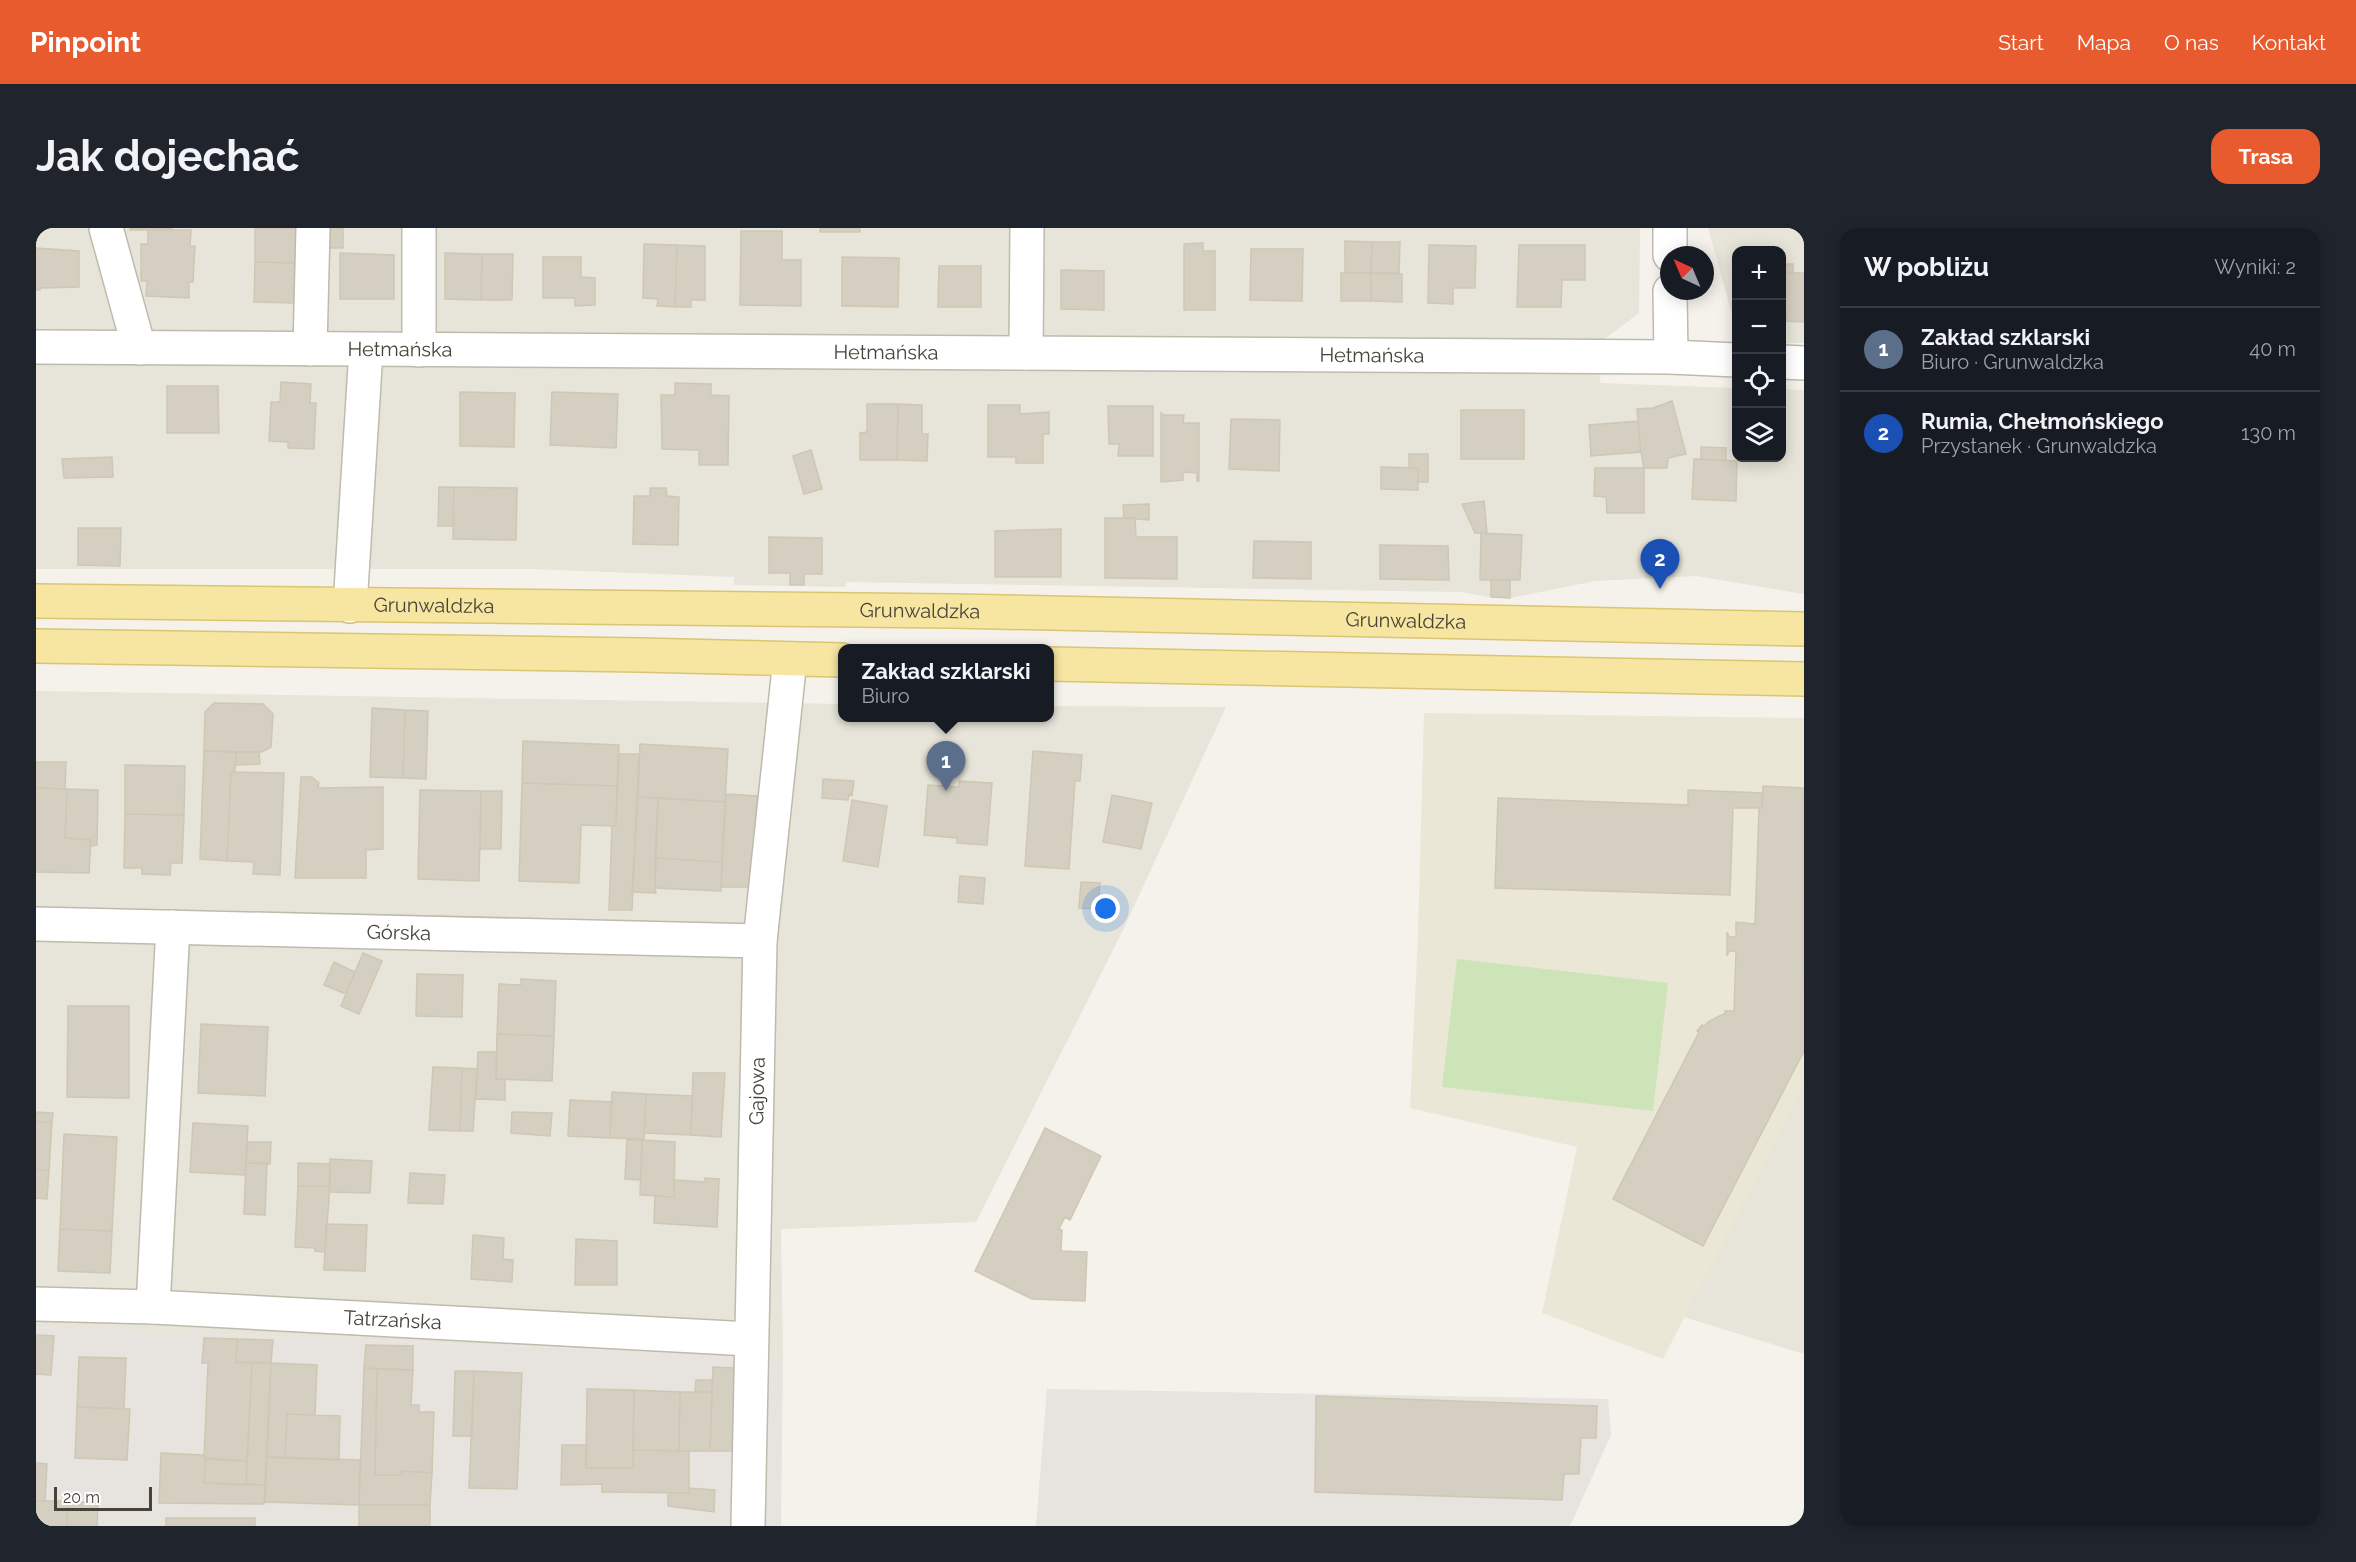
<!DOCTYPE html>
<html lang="pl">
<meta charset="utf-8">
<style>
:root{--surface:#171b24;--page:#20242c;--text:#f1f3f6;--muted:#9ea1a6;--line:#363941;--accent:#e75b2e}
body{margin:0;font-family:Raleway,sans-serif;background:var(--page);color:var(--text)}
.controls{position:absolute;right:18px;top:18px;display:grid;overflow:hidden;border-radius:12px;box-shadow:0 3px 15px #0003}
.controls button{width:54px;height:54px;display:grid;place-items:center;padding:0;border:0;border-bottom:2px solid var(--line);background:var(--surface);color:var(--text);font:30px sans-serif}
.compass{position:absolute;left:1624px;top:18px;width:54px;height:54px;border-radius:50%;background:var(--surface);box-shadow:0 3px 15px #0003;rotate:316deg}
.scale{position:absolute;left:18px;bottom:15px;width:98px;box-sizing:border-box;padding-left:6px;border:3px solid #474339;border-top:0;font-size:16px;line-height:21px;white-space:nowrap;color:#474339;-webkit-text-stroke:4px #fff;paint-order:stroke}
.you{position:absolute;left:1070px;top:681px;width:21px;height:21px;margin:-15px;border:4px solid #fff;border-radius:50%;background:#1a73e8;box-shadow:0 0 0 9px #1a73e833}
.badge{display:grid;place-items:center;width:39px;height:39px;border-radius:50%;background:var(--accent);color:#fff;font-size:20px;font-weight:700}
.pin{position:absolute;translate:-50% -50px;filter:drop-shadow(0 2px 3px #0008)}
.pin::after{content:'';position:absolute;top:32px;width:21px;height:18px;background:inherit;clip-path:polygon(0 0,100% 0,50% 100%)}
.popup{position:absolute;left:802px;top:416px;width:216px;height:78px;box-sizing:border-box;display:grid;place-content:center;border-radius:12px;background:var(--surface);filter:drop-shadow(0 2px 4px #0005);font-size:20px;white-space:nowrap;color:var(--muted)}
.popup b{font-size:22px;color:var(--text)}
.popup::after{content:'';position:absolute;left:50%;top:100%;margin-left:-12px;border:12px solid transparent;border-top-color:var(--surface)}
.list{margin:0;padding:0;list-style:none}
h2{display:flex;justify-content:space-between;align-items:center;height:78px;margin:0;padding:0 24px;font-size:26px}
h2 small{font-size:20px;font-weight:400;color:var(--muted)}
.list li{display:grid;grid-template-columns:39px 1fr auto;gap:18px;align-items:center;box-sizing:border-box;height:84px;padding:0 24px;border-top:2px solid var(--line)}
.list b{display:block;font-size:22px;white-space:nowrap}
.list p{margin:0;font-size:20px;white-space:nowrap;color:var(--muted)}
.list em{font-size:20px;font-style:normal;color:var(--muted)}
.icon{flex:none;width:33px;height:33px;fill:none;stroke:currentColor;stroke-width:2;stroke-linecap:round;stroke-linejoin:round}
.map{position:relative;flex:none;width:1768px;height:1298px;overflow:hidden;border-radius:18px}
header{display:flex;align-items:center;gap:36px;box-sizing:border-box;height:84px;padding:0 30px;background:var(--accent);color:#fff}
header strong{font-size:28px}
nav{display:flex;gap:33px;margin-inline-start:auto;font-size:21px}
.intro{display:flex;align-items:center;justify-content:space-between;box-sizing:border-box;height:144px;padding:0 36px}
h1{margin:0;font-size:42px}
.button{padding:15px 27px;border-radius:18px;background:var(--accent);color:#fff;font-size:21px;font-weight:700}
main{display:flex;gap:36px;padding:0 36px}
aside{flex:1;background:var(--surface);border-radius:18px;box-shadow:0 3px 15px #0003}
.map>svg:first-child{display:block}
.residential{fill:#e7e4d9}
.industrial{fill:#e7e4df}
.education{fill:#ebe7d6}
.green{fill:#cce4b7}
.building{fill:#d4cfc1;stroke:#cfc7b4;stroke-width:1.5}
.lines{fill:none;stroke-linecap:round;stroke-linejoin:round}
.minor-casing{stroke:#bfbaae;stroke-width:36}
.major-casing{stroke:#dac572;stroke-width:36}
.minor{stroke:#fff;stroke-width:33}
.major{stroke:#f6e6a1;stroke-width:33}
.labels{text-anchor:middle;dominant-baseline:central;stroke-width:4.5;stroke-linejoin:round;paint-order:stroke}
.street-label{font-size:20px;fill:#474339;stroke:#fff}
</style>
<header>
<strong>Pinpoint</strong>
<nav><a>Start</a><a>Mapa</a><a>O nas</a><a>Kontakt</a></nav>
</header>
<div class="intro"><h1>Jak dojechać</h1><a class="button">Trasa</a></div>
<main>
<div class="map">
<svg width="1768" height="1298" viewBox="0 0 1768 1298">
<rect width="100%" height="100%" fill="#f4f2ea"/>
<!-- residential -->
<path class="residential" d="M0,0h1604l-1,85 -37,28 -2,42 136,5v70h46v-69l22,1v204l-107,-18 -102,5 -85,17 -19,-1 -30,-5 -614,-10 -2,5 -111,-2v-8l-202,-8h-496z
M1672,0h96v115h-22v-93h-46v79z
M0,463l806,13v14h208v-12l176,1 -102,221 -148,294 -195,7 2,128 -747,-30z
M1768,854v272l-120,-37z"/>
<!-- industrial -->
<path class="industrial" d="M0,1099l747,30 -2,169h-745z
M1011,1161l561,10 3,36 -41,91h-534z"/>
<!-- education -->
<path class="education" d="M1388,485l380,5v364l-141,277 -121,-46 35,-166 -167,-39 8,-174z"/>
<!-- green -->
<path class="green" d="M1421,731l211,24 -15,128 -211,-24z"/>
<!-- building -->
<path class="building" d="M94,0h42v2h-42z
M219,0h42l-2,35 -40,-1z
M287,0h20v20h-20z
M784,0h40v4h-40z
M112,2h43l-1,16h5l-2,36h-4v16l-43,-2 1,-15h-6v-37h7z
M705,3h41v29h19v46l-61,-1z
M1309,13l27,1 -1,31h-26z
M1336,14h28l-1,31h-28z
M1167,15v8h12v59h-31v-66z
M608,16l33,1 -2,62 -18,-1 1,-7 -15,-1z
M641,17l28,1v54h-14v7h-16z
M1393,17l47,1 -1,42h-22v16l-25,-1z
M1483,17h66v35h-23l-1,27h-44z
M0,20l43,3v36l-39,1v2h-4z
M1215,21h52l-1,52 -52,-1z
M304,25l54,2v44h-54z
M409,25l37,1 -1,46 -36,-1z
M446,26h31l-1,46h-31z
M507,29h38v20l14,1v27l-20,1v-8h-32z
M806,29l57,1 -1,49 -56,-1z
M219,34l40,1v40l-41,-1z
M1746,36h11v9h-11z
M903,38h42v41h-43z
M1025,42l43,1v39l-43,-1z
M1305,45h30v28h-30z
M1335,45l31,1v28l-31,-1z
M1746,45h22v49l-18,-1v-8h-4z
M245,154l30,2 -1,19h6l-2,46 -26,-1v-6l-19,-1 2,-39h9z
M639,155l36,1v11l18,1 -1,69h-29v-15l-37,-1 -1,-54h14z
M131,158h51l1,47h-52z
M424,164l55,1 -1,54 -54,-1z
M516,164l66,2 -2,54 -66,-3z
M1636,173l14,53 -18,4 -1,10h-23l-3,-16 -4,-43 16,-1z
M831,176h31l-1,56h-37v-27l7,-1z
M862,176l24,1v29h6l-1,27 -30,-1z
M952,177h32v9l29,-2v22h-6v29h-27v-6h-28z
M1072,178h45v50h-35l1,-12h-10z
M1425,182h63v49h-63z
M1125,185l3,2h20l-1,8h16v58h-2v-8l-14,-1v8l-22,2z
M1195,191l49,1 -1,51 -50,-2z
M1602,193l3,31 -50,4 -2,-31z
M1665,219l25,1v13l-25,-2z
M775,222l11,39 -18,5 -11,-38z
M1373,226h19v28h-10v-14h-9z
M76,229l1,20 -49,1 -2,-19z
M1658,231l43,2 -1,40 -44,-2z
M1345,239l37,1v22l-37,-1z
M1559,240h49v45h-37l-1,-16 -12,-1z
M403,259h15l-1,39h-15z
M418,259l63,1 -1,52 -63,-1z
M614,260h16l1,8 12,1 -1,48 -45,-1 1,-48h16z
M1448,273l3,32h-12l-13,-29z
M1113,276v16l-25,-2 -1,-13z
M1069,290h30l1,19h41v42l-72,-1z
M42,300h43l-1,38 -42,-1z
M1025,301v48h-66v-46z
M1445,305l41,2 -2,45h-40z
M733,309l53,1v36h-18v11h-14v-12h-21z
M1218,313l57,1v37l-58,-1z
M1344,317l68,1 1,34 -69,-1z
M1455,352h19v18l-19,-1z
M178,475l49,1 10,10 -2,33 -9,5 -58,-1 1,-39z
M336,480l33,2 -2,68 -33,-1z
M369,482l23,1 -2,68 -23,-1z
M487,513l96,4 -2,41 -95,-3z
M604,516l88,5 -3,53 -87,-5z
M168,523l32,1 -1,20h-4l-4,89 -27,-2z
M997,523l49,4 -2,26h-5l-6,88 -44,-3z
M200,524h23l1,12 -25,1z
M583,526h20l-7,156h-23l3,-84h4z
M0,534h30l-1,27 -29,-1z
M89,537l60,1 -1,49 -59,-1z
M195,544l53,1 -4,102 -27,-1 1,-12 -27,-1z
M265,549h11l7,6 -1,5 65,-1v62l-17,1v28h-71z
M787,551l31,2 -2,14 -3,-1 -1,6 -26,-2z
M923,553l33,2 -5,62 -30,-2v-5l-33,-3 4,-50 31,2z
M486,555l95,3 -1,40 -35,-1 -2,58 -60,-2z
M1727,558l40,2 1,263 -101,195 -90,-47 86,-167 -2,-1 5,-6 2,1 5,-5 17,-8 -1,-2h9l2,-60h-7l-2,5v-24l2,5h7v-15l19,2 4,-115 3,-1z
M0,560l31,1 -2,49 26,2 -2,33 -53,-1z
M31,561l31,1 -1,55 -7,1 1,-6 -26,-2z
M384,562l61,1 -2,90 -61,-2z
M1652,562l75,3 -1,15h-29l-3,87 -235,-7 3,-90 190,7z
M445,563h21l-1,58h-21z
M690,566l31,2 -5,91h-31z
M1076,567l40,8 -11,46 -38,-7z
M602,569l20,1 -3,90 1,5 -24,-1z
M622,570l67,4 -3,60 -67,-4z
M816,572l35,6 -9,61 -35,-6z
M89,586l59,1 -2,48h-11l-1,12 -28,-1v-6h-18z
M619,630l67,4 -1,29 -66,-3z
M924,648l25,2 -2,26 -25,-2z
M1045,654l19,1 -2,26 -19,-1z
M327,725l19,8 -23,53 -18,-8z
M298,734l21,10 -9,22 -22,-9z
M381,746l46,1 -1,42 -46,-1z
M485,751l35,2 -2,55 -57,-2 2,-50 22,1z
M32,778h61v92l-62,-1z
M165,796l67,3 -3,69 -67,-3z
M461,806l57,2 -2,45 -56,-2z
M442,824h19l-1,27h9v21l-29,-1z
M397,839l29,1 -2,63 -31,-1z
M426,840l15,1 -4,62h-13z
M657,845h32l-4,64 -30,-2z
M576,864l34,2 -2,45 -34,-1z
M610,866l46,2 -1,39 -47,-2z
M534,872l42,2 -2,36 -42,-2z
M0,884l17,1 -1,9h-16z
M476,884l40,1 -2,23 -39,-3z
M0,894h16l-3,48h-13z
M157,895l55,3 -3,49 -55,-3z
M1009,900l56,28 -31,64 -5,-3 -6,12 3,1 -1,21 26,1 -2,49 -53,-2 -57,-28z
M28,906l53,3 -5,94 -52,-2z
M591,912h15l-1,40 -16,-1z
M606,912l33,2 -1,55 -34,-2z
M212,914h23l-1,22 -24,-1z
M294,931l42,2 -2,32 -41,-1z
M210,935h21l-2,52 -21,-1z
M262,935l32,1v22h-32z
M0,942h13l-2,29 -11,-1z
M374,945l35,2 -2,29 -35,-1z
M669,950l14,1 -2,48 -63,-4 1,-27 19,1v-17l31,2z
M262,958h32l-5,66 -10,-1v-3l-20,-1z
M290,996l41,1 -2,46 -41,-1z
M24,1001l52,2 -2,42 -52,-2z
M437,1007l31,3 -1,21 10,1 -1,22 -41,-3z
M540,1011l41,2v44h-42z
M0,1107l18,1 -3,39 -15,-1z
M168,1110l33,1 -1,23 16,1 -5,98 -43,-3 4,-95h-6z
M201,1111l36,1 -2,23 -35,-1z
M330,1117l47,1v24l-49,-2z
M43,1129l47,1 -2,51 -47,-2z
M216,1135h19l-6,122 -19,-1z
M235,1135l46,2 -2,50 -28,-1 -2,44 -18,-1z
M677,1139l22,1 -3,83h-22z
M328,1140l13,1 -2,106h27v-4l30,2 -2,32h-71z
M341,1141l36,1 -2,35h8v7h15l-2,61 -30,-2v4h-27z
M419,1143h19l-2,65h-19z
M438,1143l48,2 -5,116 -48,-1z
M660,1152h16v12h-17z
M551,1161l47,1 -1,78h-47z
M598,1162l46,2 -1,59 -46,-1z
M644,1164h32l-2,59h-31z
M1280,1168l281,10 -1,32h-15l-2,36h-15l-2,26 -247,-8z
M41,1179l53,2 -3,51 -52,-2z
M251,1186l53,2 -1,44 -54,-2z
M526,1217h25l-1,23h47v-18l56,1v42l-87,-1v-8l-41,1z
M125,1225l42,2 1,3 2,1 -2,24 61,2 -1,19 -105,-1z
M231,1229l93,3 -1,45 -94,-3z
M170,1231l41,2 -1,24 -42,-2z
M0,1235l11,1 -2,37h-9z
M653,1260l26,2 -1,22 -46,-6v-13h21z
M0,1273h32l-1,25h-31z
M32,1273l30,2 -1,23h-30z
M323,1277h71v21h-71z
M130,1290h89v8h-89z"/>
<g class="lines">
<defs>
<g id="minor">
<path d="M70,0l33,120"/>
<path d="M383,0v122"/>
<path d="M1634,0v27"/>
<path d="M1634,63l1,66"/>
<path id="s1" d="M0,119l1635,10 65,3"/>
<path d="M274,121l3,-121"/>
<path d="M990,125l1,-125"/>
<path d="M1746,134l22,1"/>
<path d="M314,378l16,-256"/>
<path id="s2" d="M0,696l724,17"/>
<path id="s3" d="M0,1076l117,3 597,32"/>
<path d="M117,1079l20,-380"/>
<path id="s4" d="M712,1298l12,-585 30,-282"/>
</g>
<g id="major">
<path id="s5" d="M0,373l917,10 851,18"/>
<path d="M0,418l604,9 202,5"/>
<path d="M1014,436l754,15"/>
</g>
</defs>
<!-- minor casing -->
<use href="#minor" class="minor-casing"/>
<!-- major casing -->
<use href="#major" class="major-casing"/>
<!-- minor -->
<use href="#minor" class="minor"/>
<!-- major -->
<use href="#major" class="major"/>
</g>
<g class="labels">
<!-- street labels -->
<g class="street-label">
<text stroke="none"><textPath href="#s1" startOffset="364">Hetmańska</textPath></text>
<text stroke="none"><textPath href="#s1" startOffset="850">Hetmańska</textPath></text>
<text stroke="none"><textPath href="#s1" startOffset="1336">Hetmańska</textPath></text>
<text stroke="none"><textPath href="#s5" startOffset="398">Grunwaldzka</textPath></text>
<text stroke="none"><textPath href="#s5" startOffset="884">Grunwaldzka</textPath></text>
<text stroke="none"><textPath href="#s5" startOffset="1370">Grunwaldzka</textPath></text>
<text stroke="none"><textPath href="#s2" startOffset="363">Górska</textPath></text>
<text stroke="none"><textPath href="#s4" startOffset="435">Gajowa</textPath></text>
<text stroke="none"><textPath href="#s3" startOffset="357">Tatrzańska</textPath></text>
</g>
</g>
</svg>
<div class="controls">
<button>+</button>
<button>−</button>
<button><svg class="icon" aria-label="locate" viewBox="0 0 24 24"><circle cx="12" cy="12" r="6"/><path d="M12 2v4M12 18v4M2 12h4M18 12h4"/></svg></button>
<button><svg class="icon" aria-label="layers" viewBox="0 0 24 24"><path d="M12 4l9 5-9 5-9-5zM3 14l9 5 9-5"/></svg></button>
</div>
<svg class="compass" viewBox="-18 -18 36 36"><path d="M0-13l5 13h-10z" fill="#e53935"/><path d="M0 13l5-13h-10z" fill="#9ea1a6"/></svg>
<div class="scale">20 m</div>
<div class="you"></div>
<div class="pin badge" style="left:910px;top:563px;background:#5c6f8a">1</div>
<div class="popup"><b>Zakład szklarski</b>Biuro</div>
<div class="pin badge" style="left:1624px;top:361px;background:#1a4fb4">2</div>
</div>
<aside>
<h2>W pobliżu<small>Wyniki: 2</small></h2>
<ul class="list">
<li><span class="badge" style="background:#5c6f8a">1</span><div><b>Zakład szklarski</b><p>Biuro · Grunwaldzka</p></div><em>40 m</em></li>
<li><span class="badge" style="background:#1a4fb4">2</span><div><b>Rumia, Chełmońskiego</b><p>Przystanek · Grunwaldzka</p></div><em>130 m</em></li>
</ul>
</aside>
</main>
